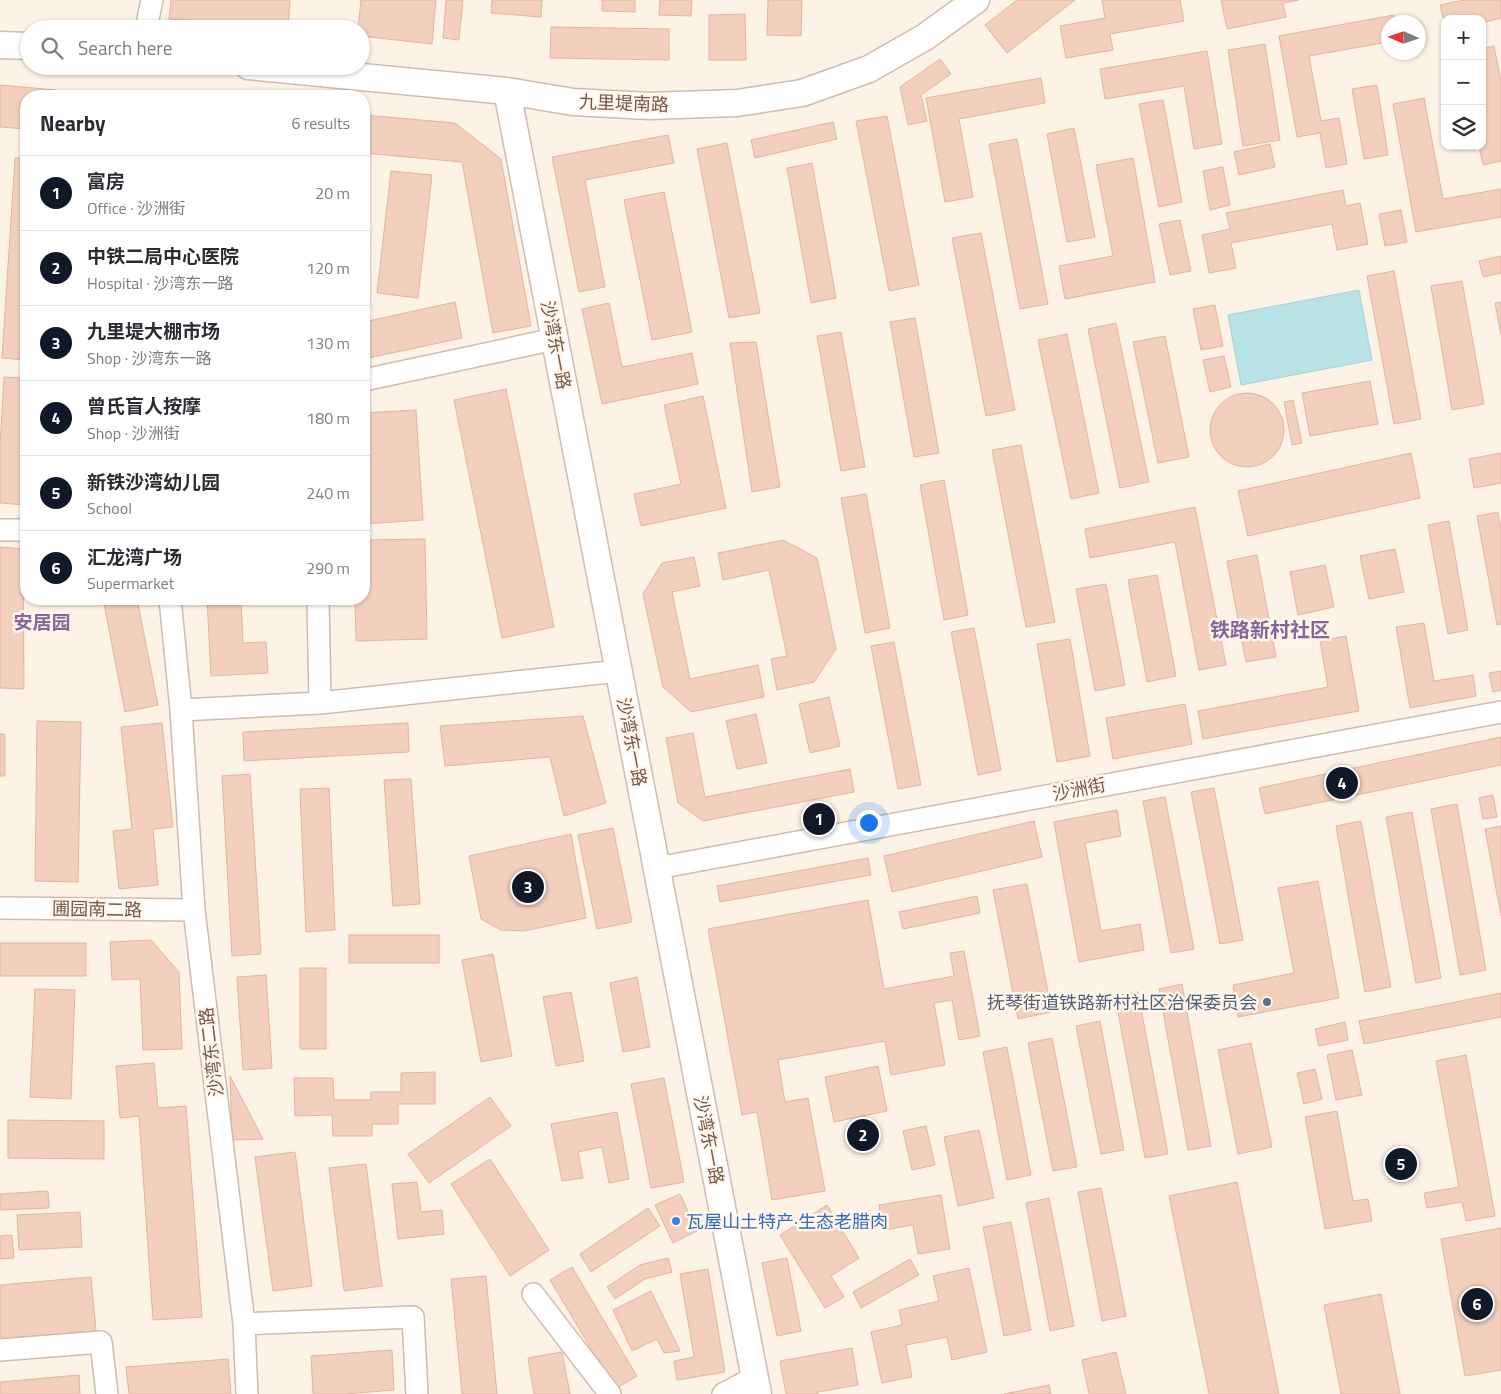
<!DOCTYPE html>
<meta charset="utf-8">
<style>
:root{--surface:#fff;--page:#f2f2f3;--text:#2b2b33;--muted:#7c7c81;--line:#e1e1e2;--accent:#111827}
body{margin:0;font-family:"Titillium Web","Noto Sans SC",sans-serif;background:var(--page);color:var(--text)}
.controls{position:absolute;right:15px;top:15px;display:grid;overflow:hidden;border-radius:10px;box-shadow:0 1px 4px #0004}
.controls button{width:45px;height:45px;display:grid;place-items:center;padding:0;border:0;border-bottom:1px solid var(--line);background:var(--surface);color:var(--text);font:25px sans-serif}
.compass{position:absolute;left:1381px;top:15px;width:45px;height:45px;border-radius:50%;background:var(--surface);box-shadow:0 1px 4px #0004;rotate:273deg}
.you{position:absolute;left:868px;top:822px;width:18px;height:18px;margin:-12px;border:4px solid #fff;border-radius:50%;background:#1a73e8;box-shadow:0 0 0 8px #1a73e833}
.badge{display:grid;place-items:center;width:32px;height:32px;border-radius:50%;background:var(--accent);color:#fff;font-size:16px;font-weight:700}
.pin{position:absolute;translate:-50% -50%;border:2px solid #fff;box-shadow:0 1px 5px #0006}
.list{margin:0;padding:0;list-style:none}
h2{display:flex;justify-content:space-between;align-items:center;height:65px;margin:0;padding:0 20px;font-size:21px}
h2 small{font-size:16px;font-weight:400;color:var(--muted)}
.list li{display:grid;grid-template-columns:32px 1fr auto;gap:15px;align-items:center;box-sizing:border-box;height:75px;padding:0 20px;border-top:1px solid var(--line)}
.list b{display:block;font-size:19px;white-space:nowrap}
.list p{margin:0;font-size:16px;white-space:nowrap;color:var(--muted)}
.list em{font-size:16px;font-style:normal;color:var(--muted)}
.icon{flex:none;width:28px;height:28px;fill:none;stroke:currentColor;stroke-width:2;stroke-linecap:round;stroke-linejoin:round}
.map{position:relative;flex:none;width:1501px;height:1394px;overflow:hidden}
.search{position:absolute;background:var(--surface);box-shadow:0 1px 4px #0004;left:20px;top:20px;width:350px;height:55px;display:flex;align-items:center;gap:12px;box-sizing:border-box;padding:0 18px;border-radius:28px;color:var(--muted);font-size:19px}
.panel{position:absolute;background:var(--surface);box-shadow:0 1px 4px #0004;left:20px;top:90px;width:350px;height:515px;border-radius:20px}
.map>svg:first-child{display:block}
.water{fill:#bae3e7;stroke:#a0d4d9}
.building{fill:#f3cfbd;stroke:#e6b49d}
.lines{fill:none;stroke-linecap:round;stroke-linejoin:round}
.minor-casing{stroke:#d1bbae;stroke-width:24}
.tertiary-casing{stroke:#d1bbae;stroke-width:29}
.minor{stroke:#fff;stroke-width:21}
.tertiary{stroke:#fff;stroke-width:26}
.service-dot{fill:#5c6f8a;stroke:#fff6ec;stroke-width:2}
.shop-dot{fill:#3f7fe0;stroke:#fff6ec;stroke-width:2}
.labels{text-anchor:middle;dominant-baseline:central;stroke-width:5;stroke-linejoin:round;paint-order:stroke}
.street-label{font-size:18px;fill:#77574a;stroke:#fff6ec}
.service-label{font-size:18px;fill:#4e5e75;stroke:#fff6ec;text-anchor:end}
.shop-label{font-size:18px;fill:#366cbe;stroke:#fff6ec;text-anchor:start}
.neighbourhood-label{font-size:19px;font-weight:bold;fill:#85659a;stroke:#fff6ec}
.quarter-label{font-size:20px;font-weight:bold;fill:#85659a;stroke:#fff6ec}
</style>
<div class="map">
<svg width="1501" height="1394" viewBox="0 0 1501 1394">
<rect width="100%" height="100%" fill="#fdf2e6"/>
<!-- water -->
<path class="water" d="M1359,290l13,70 -131,25 -13,-70z"/>
<!-- building -->
<path class="building" d="M171,0h119l-2,28 -119,-9z
M361,0h75l-4,44 -71,-8v-7h-3z
M446,0h17l-4,40 -16,-2z
M492,0h50l-1,17 -50,-4z
M602,0h33v12l-33,-1z
M660,0h32l-1,16 -32,-1z
M768,0h34l-1,36 -34,-1z
M1017,0h58l-68,53 -22,-28z
M1102,0h78l4,21 -74,13 3,16 -47,8 -6,-32 45,-8z
M1221,0h78l-16,3 3,14 -59,12z
M1464,0h37v18l-19,5v-4h-37v6l-5,-20z
M745,14l1,46h-37v-45z
M1394,15l2,7h-8v20l-79,14 12,65 18,-3 8,46 -21,4 -6,-35 -23,4 -18,-101z
M551,27l118,2v31l-119,-2z
M1265,44l15,96 -37,6 -15,-96z
M1494,46l7,35v80l-18,4 -4,-19h3v-97z
M1207,51l15,93 -28,5 -10,-63 -79,13 -5,-30z
M940,59l11,15 -30,21 6,26 -19,4 -8,-38z
M1041,78l4,25 -86,16 14,78 -28,5 -19,-104z
M0,85l56,5v6h-30v33l-26,-2z
M1377,85l11,70 -24,4 -12,-70z
M1424,98l19,101 58,-10v28l-85,15 -23,-128z
M1163,100l19,102 -23,5 -20,-103z
M364,115l91,8 46,36 30,167 -38,7 -31,-171 -98,-9z
M887,116l32,169 -30,6 -33,-170z
M833,122l4,17 -82,19 -4,-18z
M1074,128l21,109 -28,5 -20,-108z
M668,135l6,28 -89,17 20,107 -26,5 -27,-135z
M1017,139l31,165 -28,5 -31,-165z
M727,143l33,170 -31,5 -32,-169z
M1270,144l5,23 -36,8 -5,-23z
M15,158h11v202l-24,-2z
M1133,158l22,124 -90,17 -6,-33 54,-10 -17,-91z
M812,163l24,135 -25,5 -24,-135z
M1223,167l7,38 -20,5 -7,-39z
M391,171l41,4 -14,123 -41,-5z
M1343,190l3,16 14,-3 8,41 -31,6 -5,-26 -101,19 5,25 -27,5 -7,-38 28,-6 -4,-16z
M664,192l28,140 -40,8 -28,-140z
M1401,210l6,32 -22,4 -6,-32z
M1180,220l11,51 -21,4 -11,-51z
M364,228h3l-3,34z
M981,233l34,177 -29,6 -34,-178z
M1501,256v17l-18,4 -4,-16z
M1394,271l27,148 -27,5 -27,-148z
M1462,281l22,123 -32,6 -21,-124z
M455,302l7,36 -98,21v-37z
M1501,302v33l-6,-32z
M609,303l13,64 70,-14 6,31 -96,20 -20,-95z
M1215,305l8,41 -22,4 -8,-41z
M915,318l24,135 -25,4 -24,-135z
M1116,323l33,159 -29,6 -32,-159z
M841,332l24,135 -24,4 -24,-135z
M1067,334l32,159 -28,6 -33,-159z
M1165,336l24,121 -31,6 -25,-121z
M756,342l24,145 -28,5 -22,-149z
M1224,356l7,31 -21,5 -7,-32z
M4,377l22,1v127l-26,-2v-57z
M1370,381l8,43 -68,12 -8,-43z
M506,389l48,238 -52,11 -48,-238z
M1210 430a37 37 0 1 1 74 0a37 37 0 1 1-74 0Z
M703,396l23,112 -85,18 -7,-32 47,-10 -17,-79z
M1293,400l9,43 -10,2 -8,-43z
M416,410l7,110 -59,4v-111z
M1021,445l34,177 -29,5 -34,-177z
M1411,453l9,45 -172,38 -10,-45z
M1501,453v30l-27,5 -5,-29z
M944,480l24,135 -24,5 -24,-135z
M866,494l24,134 -25,5 -24,-135z
M1195,507l31,158 -27,5 -24,-128 -85,16 -5,-29z
M1498,512l3,17v95l-4,1 -20,-109z
M1449,521l19,109 -20,4 -20,-109z
M425,539l2,100 -71,2 -1,-42h9v-59z
M783,540l34,18 19,91 -22,33 -37,8 -6,-31 16,-3 -18,-86 -46,10 -5,-27z
M0,547l23,2 1,140 -24,-1z
M1395,549l9,43 -35,7 -9,-43z
M1257,555l19,102 -30,5 -19,-101z
M694,557l6,29 -28,6 18,87 68,-14 6,32 -73,15 -28,-25 -20,-93 19,-31z
M1325,565l9,42 -36,8 -8,-43z
M1157,575l19,101 -29,6 -19,-102z
M1106,584l19,101 -30,6 -19,-102z
M103,599h34l21,106 -33,7z
M207,599h34l2,44 23,-1 2,31 -57,3z
M1424,623l10,58 39,-6 3,21 -66,12 -14,-81z
M974,628l27,142 -23,5 -27,-143z
M1346,636l13,75 -156,28 -5,-28 130,-24 -8,-46z
M1070,639l20,117 -33,6 -20,-118z
M894,642l27,143 -23,4 -27,-143z
M1501,671v19l-8,2 -4,-19z
M829,697l11,49 -30,7 -11,-49z
M1185,704l7,40 -79,15 -7,-41z
M756,714l11,49 -30,6 -11,-48z
M583,716l23,87 -42,13 -14,-59 -105,9 -5,-40z
M37,721l44,1 -3,160 -43,-1z
M162,723l11,104 -20,2 5,56 -39,4 -6,-58 19,-2 -11,-102z
M408,723l1,29 -165,9 -1,-29z
M693,733l12,64 145,-28 4,23 -151,29 -25,-18 -12,-65z
M0,734h5v42h-5z
M1501,737v28l-236,49 -6,-26z
M250,774l11,180 -29,2 -10,-180z
M411,779l9,125 -27,2 -9,-126z
M329,788l6,142 -29,2 -6,-143z
M1214,788l29,152 -23,4 -29,-152z
M1493,795l4,22 -14,2 -4,-21z
M1165,797l29,152 -23,4 -28,-152z
M1457,804l29,166 -26,5 -29,-166z
M1117,810l4,26 -36,7 16,88 39,-7 4,26 -65,12 -25,-140z
M1412,812l29,166 -25,5 -30,-166z
M1034,821l8,36 -150,35 -8,-36z
M1361,821l30,166 -26,5 -29,-166z
M1501,826v90l-16,-87z
M613,828l19,94 -35,7 -19,-94z
M571,834l15,84 -62,13 -23,-1 -20,-11 -12,-63z
M868,858l3,17 -151,27 -3,-16z
M1318,881l21,117 -101,19 -5,-32 61,-12 -16,-85z
M1027,884l25,128 -34,7 -25,-129z
M977,896l3,17 -77,16 -4,-17z
M868,900l16,89 70,-13 -4,-23 14,-2 16,85 -21,4 -7,-40 -18,3 11,62 -54,10 -6,-34 -107,19 7,42 23,-4 17,93 -53,9 -15,-88 -15,3 -34,-186z
M349,935h90v28h-90z
M151,940l28,32 3,77 -39,1 -3,-71 -28,1 -2,-38z
M0,943h86v33h-86z
M493,954l19,102 -31,6 -19,-102z
M300,968h26v81h-26z
M266,975l6,93 -29,2 -6,-93z
M637,977l13,70 -27,5 -13,-69z
M1182,984l29,162 -23,4 -29,-161z
M35,989l40,1 -4,109 -41,-2z
M571,992l13,69 -28,5 -13,-69z
M1138,992l30,162 -23,4 -30,-162z
M1501,993v24l-137,27 -5,-23z
M1100,1021l24,129 -23,4 -25,-128z
M1345,1022l3,18 -29,6 -4,-17z
M1052,1038l25,129 -24,4 -25,-128z
M1251,1043l21,104 -34,7 -20,-104z
M1007,1047l24,128 -24,5 -24,-128z
M1352,1050l10,45 -26,5 -9,-45z
M1466,1055l29,161 -29,5 -4,-19 -35,6 -3,-15 35,-6 -23,-126z
M154,1063l4,45 28,-2 16,211 -49,3 -14,-204 -19,2 -4,-52z
M878,1066l9,45 -53,11 -9,-45z
M1315,1069l7,30 -18,5 -7,-31z
M435,1072v32h-37v20h-26v12h-39l-1,-21 -37,1 -1,-38h39l1,22h37v-8h30v-19z
M230,1076l33,63 -31,1z
M664,1078l20,104 -33,6 -20,-104z
M490,1097l21,29 -82,57 -21,-29z
M1337,1111l16,90 15,-2 4,22 -47,8 -20,-112z
M617,1112l12,67 -20,4 -7,-36 -24,5 5,26 -21,3 -11,-57z
M8,1120l96,1v38l-96,-1z
M926,1126l9,39 -23,5 -9,-39z
M979,1130l15,68 -36,8 -14,-69z
M295,1152l17,134 -39,5 -18,-134z
M490,1159l59,91 -39,26 -59,-92z
M366,1164l16,122 -38,5 -15,-123z
M417,1182l4,30 21,-2 2,24 -46,5 -6,-55z
M1237,1182l42,212h-70l-40,-198z
M1101,1188l25,128 -24,5 -24,-129z
M48,1191l1,17 -49,2v-16z
M680,1194l17,37 -24,12 -18,-38z
M941,1195l9,54 -32,5 -5,-29 -29,5 -5,-25z
M1049,1198l25,128 -24,5 -24,-128z
M827,1205l32,53 -28,18 13,21 -19,11 -45,-73z
M648,1208l12,18 -69,46 -11,-18z
M80,1212l2,35 -63,3 -2,-35z
M1011,1222l20,108 -27,6 -21,-109z
M1501,1228v142l-36,6 -24,-137z
M12,1235l2,23 -14,1v-23z
M668,1258l4,14 -27,7 -30,20 -8,-12 33,-22z
M787,1258l14,73 -24,5 -15,-73z
M910,1259l9,16 -58,33 -8,-16z
M572,1267l65,109 -22,13 -65,-109z
M969,1268l18,84 -35,8 -5,-23 -41,8 6,32 -30,6 -11,-51 31,-7 -3,-15 40,-9 -6,-25z
M708,1269l17,103 -48,8 -3,-19 20,-4 -14,-83z
M486,1276l11,118h-35l-11,-115z
M91,1277l5,54 -96,8v-54z
M651,1291l29,60 -16,2 -7,-14 -25,12 -19,-41z
M1381,1294l19,100h-59l-17,-89z
M852,1348l6,37 -40,7v2h-32l-6,-33z
M392,1350l2,40 -49,4h-32l-2,-38z
M562,1352l8,42h-36l-6,-36z
M1116,1352l10,42h-37l-7,-34z
M228,1359l3,35h-102l-3,-27z
M79,1375l1,19h-80v-12z
M1049,1385l2,9h-47z"/>
<g class="lines">
<defs>
<path id="minor" d="M146,29l6,-29
M364,380l191,-41
M0,530h26
M170,599l11,111 13,200 50,414 3,70
M318,599l2,104
M181,710l139,-7 299,-32
M657,868l844,-156
M0,908l194,2
M533,1294l77,100
M244,1324l169,-7 4,77
M0,1350l101,-8 6,52
M723,1394l32,-17"/>
<path id="tertiary" d="M0,45l29,1
M248,66l259,25 66,11 76,4 88,-3 65,-10 67,-24 56,-32 51,-37
M507,91l251,1303"/>
</defs>
<!-- minor casing -->
<use href="#minor" class="minor-casing"/>
<!-- tertiary casing -->
<use href="#tertiary" class="tertiary-casing"/>
<!-- minor -->
<use href="#minor" class="minor"/>
<!-- tertiary -->
<use href="#tertiary" class="tertiary"/>
</g>
<!-- markers -->
<circle class="service-dot" cx="1267" cy="1002" r="5"/>
<circle class="shop-dot" cx="676" cy="1221" r="5"/>
<g class="labels">
<!-- street labels -->
<g class="street-label">
<text transform="translate(624 103) rotate(2)">九里堤南路</text>
<text transform="translate(556 345) rotate(79)">沙湾东一路</text>
<text transform="translate(632 742) rotate(79)">沙湾东一路</text>
<text transform="translate(1079 789) rotate(-11)">沙洲街</text>
<text transform="translate(97 909) rotate(1)">圃园南二路</text>
<text transform="translate(211 1052) rotate(-97)">沙湾东二路</text>
<text transform="translate(709 1140) rotate(79)">沙湾东一路</text>
</g>
<!-- service labels -->
<g class="service-label">
<text x="1257" y="1002">抚琴街道铁路新村社区治保委员会</text>
</g>
<!-- shop labels -->
<g class="shop-label">
<text x="686" y="1221">瓦屋山土特产·生态老腊肉</text>
</g>
<!-- neighbourhood labels -->
<g class="neighbourhood-label">
<text x="42" y="621">安居园</text>
</g>
<!-- quarter labels -->
<g class="quarter-label">
<text x="1270" y="629">铁路新村社区</text>
</g>
</g>
</svg>
<div class="controls">
<button>+</button>
<button>−</button>
<button><svg class="icon" aria-label="layers" viewBox="0 0 24 24"><path d="M12 4l9 5-9 5-9-5zM3 14l9 5 9-5"/></svg></button>
</div>
<svg class="compass" viewBox="-18 -18 36 36"><path d="M0-13l5 13h-10z" fill="#e53935"/><path d="M0 13l5-13h-10z" fill="#7c7c81"/></svg>
<div class="you"></div>
<div class="pin badge" style="left:819px;top:819px">1</div>
<div class="pin badge" style="left:863px;top:1135px">2</div>
<div class="pin badge" style="left:528px;top:887px">3</div>
<div class="pin badge" style="left:1342px;top:783px">4</div>
<div class="pin badge" style="left:1401px;top:1164px">5</div>
<div class="pin badge" style="left:1477px;top:1304px">6</div>
<div class="search"><svg class="icon" aria-label="search" viewBox="0 0 24 24"><circle cx="10" cy="10" r="6"/><path d="M15 15l6 6"/></svg>Search here</div>
<section class="panel">
<h2>Nearby<small>6 results</small></h2>
<ul class="list">
<li><span class="badge">1</span><div><b>富房</b><p>Office · 沙洲街</p></div><em>20 m</em></li>
<li><span class="badge">2</span><div><b>中铁二局中心医院</b><p>Hospital · 沙湾东一路</p></div><em>120 m</em></li>
<li><span class="badge">3</span><div><b>九里堤大棚市场</b><p>Shop · 沙湾东一路</p></div><em>130 m</em></li>
<li><span class="badge">4</span><div><b>曾氏盲人按摩</b><p>Shop · 沙洲街</p></div><em>180 m</em></li>
<li><span class="badge">5</span><div><b>新铁沙湾幼儿园</b><p>School</p></div><em>240 m</em></li>
<li><span class="badge">6</span><div><b>汇龙湾广场</b><p>Supermarket</p></div><em>290 m</em></li>
</ul>
</section>
</div>
